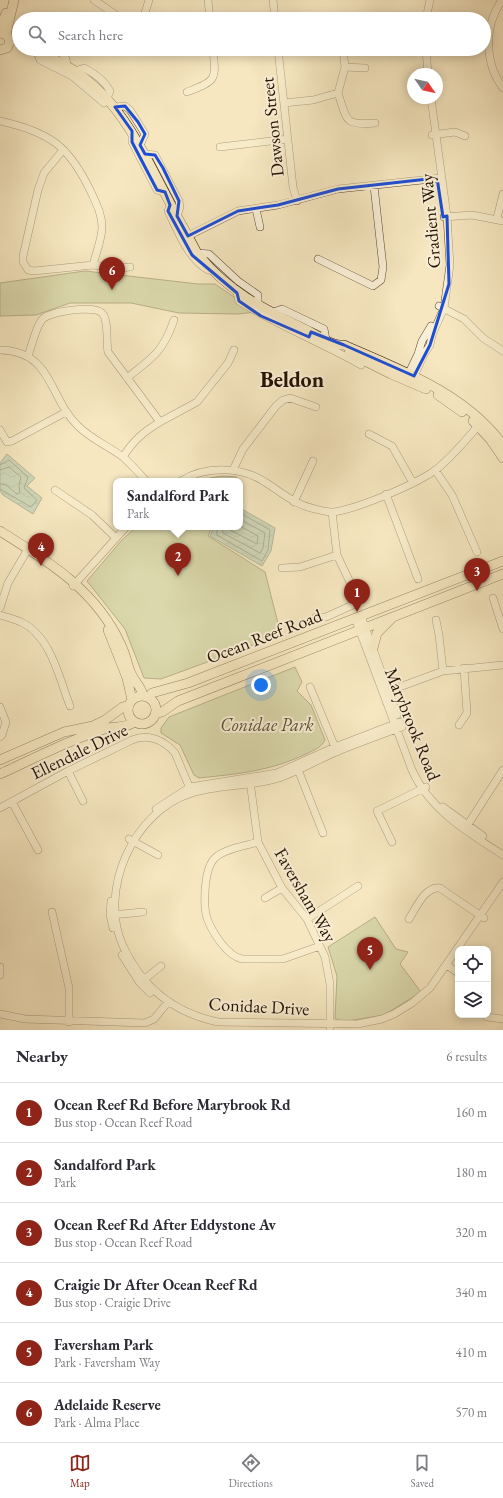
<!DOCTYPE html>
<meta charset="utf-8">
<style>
:root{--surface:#fff;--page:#f2f2f3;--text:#2b2b33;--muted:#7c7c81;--line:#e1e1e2;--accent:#8f2418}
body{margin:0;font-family:"EB Garamond",serif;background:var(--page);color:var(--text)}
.controls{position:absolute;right:12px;bottom:12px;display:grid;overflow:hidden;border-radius:8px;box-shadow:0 2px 10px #0003}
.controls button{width:36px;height:36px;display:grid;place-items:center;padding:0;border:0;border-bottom:1px solid var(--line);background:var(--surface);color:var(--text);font:20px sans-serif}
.compass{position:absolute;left:407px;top:68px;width:36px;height:36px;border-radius:50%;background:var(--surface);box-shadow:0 2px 10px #0003;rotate:124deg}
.you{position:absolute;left:261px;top:685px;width:14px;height:14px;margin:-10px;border:3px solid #fff;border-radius:50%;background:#1a73e8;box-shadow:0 0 0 6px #1a73e833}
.badge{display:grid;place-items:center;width:26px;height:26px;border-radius:50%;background:var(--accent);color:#fff;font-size:13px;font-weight:700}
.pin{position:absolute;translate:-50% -33px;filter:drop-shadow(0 1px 2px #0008)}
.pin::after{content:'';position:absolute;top:21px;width:14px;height:12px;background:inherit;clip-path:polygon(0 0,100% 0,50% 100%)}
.popup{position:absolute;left:113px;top:478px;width:130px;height:52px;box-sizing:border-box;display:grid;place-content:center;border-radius:8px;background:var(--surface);filter:drop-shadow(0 1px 3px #0005);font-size:13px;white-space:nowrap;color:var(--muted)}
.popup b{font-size:15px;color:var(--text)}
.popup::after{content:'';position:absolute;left:50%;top:100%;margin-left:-8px;border:8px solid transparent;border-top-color:var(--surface)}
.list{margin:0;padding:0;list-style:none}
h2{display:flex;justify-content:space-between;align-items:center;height:52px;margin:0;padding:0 16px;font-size:17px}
h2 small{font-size:13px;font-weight:400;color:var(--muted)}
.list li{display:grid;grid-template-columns:26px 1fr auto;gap:12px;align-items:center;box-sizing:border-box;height:60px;padding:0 16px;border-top:1px solid var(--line)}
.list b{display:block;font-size:15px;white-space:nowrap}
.list p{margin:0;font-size:13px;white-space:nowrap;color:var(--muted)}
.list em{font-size:13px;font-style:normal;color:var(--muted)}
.icon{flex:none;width:22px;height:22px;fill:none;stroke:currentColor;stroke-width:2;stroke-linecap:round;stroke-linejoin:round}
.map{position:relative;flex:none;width:503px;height:1030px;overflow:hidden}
.search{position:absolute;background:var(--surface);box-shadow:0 2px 10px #0003;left:12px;right:12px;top:12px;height:44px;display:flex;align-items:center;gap:10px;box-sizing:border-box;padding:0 14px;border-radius:22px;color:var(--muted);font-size:15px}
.sheet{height:412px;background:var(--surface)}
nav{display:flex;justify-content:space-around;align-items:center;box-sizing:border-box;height:56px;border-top:1px solid var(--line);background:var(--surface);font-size:11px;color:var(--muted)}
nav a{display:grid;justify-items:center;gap:2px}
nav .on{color:var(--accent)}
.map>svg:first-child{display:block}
.park{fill:#b8c695;stroke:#6e6c4b}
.water{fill:url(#water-waves);stroke:#6d7a69}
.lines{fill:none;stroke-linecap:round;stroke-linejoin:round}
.shore{stroke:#606858;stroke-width:1}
.minor-casing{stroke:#584631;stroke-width:8}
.major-casing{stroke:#241101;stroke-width:10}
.minor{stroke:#f9efd6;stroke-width:7}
.major{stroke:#f6e7c0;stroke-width:9}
.marked{fill:none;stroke:#1d4ed8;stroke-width:3;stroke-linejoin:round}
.labels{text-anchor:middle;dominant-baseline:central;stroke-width:4;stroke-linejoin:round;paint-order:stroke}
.street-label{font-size:18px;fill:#241101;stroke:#f9efd6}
.park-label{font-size:18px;font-style:italic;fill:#585035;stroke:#f9efd6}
.district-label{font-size:22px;font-weight:bold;fill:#241101;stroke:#f9efd6}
</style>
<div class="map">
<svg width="503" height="1030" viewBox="0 0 503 1030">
<defs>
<pattern id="water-waves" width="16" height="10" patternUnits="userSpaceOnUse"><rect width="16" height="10" fill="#9dc0ae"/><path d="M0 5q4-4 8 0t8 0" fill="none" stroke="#87a494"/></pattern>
</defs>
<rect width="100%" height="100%" fill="#f6e7c0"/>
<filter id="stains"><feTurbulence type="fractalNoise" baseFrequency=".005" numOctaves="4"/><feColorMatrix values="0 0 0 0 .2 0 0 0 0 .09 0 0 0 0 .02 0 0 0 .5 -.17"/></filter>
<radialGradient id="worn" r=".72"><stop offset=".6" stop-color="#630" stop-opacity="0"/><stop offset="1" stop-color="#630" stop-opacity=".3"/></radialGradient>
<!-- park -->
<path class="park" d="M85,271l113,13h17l41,28 -18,2 -59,-1 -48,-10h-61l-34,12 -36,1v-33z
M222,476l15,1 -2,4h-41z
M136,527h76l-4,9 57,36 16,63 -120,44 -17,-1 -19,-49 -38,-48 34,-40z
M295,667l7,15 -5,9 14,14 14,35c-4,8 -11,10 -19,14 -35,17 -69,20 -107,24l-5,-3 -14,-30 -19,-12v-5l8,-11z
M375,917l21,32 12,3 -8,12 21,28 -37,23 -43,7 -6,-4 2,-42 -9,-29z"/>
<!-- water -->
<path class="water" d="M7,454l28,24 -8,8 15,12 -9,16 -30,-19 -3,-4v-28z
M240,508l35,20 -4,23 -9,15 -52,-30 4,-9h26z"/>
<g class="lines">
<!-- shore -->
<path class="shore" d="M0,465l9,-5 19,17 -4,11 13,12 -6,7 -31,-18
M0,470l9,-3 12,10 -2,9 1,6 -3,2 -11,-9 -6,-1
M217,527v8l45,26 6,-11 2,-20 -30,-17
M222,527l1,6 37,20 3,-5 2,-15 -25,-14
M229,527l1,3 27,14 1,-8 -18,-10"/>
<defs>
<path id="minor" d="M94,0l28,19
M208,0l2,19
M273,0l2,19
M502,0c-18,25 -18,63 1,88
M140,19l4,-3 5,-16
M355,19l9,-2
M426,19l4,-19
M53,49c9,4 15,7 13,17
M278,49l15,138 4,14
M426,49l2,25
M37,51l3,9 32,16 32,27
M345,67l20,1
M75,71l9,-3c10,5 21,13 26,23l-3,7
M187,92c30,-12 29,-11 26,-43
M338,93c9,27 6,33 37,30
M284,103l29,-3 25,-7 7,-26 -2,-18
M115,107l10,-1 5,4 15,24 -5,11
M0,121c50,12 68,23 91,71 5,11 11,22 11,35 0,12 -6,26 -9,38l-59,6 -6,-1 -5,-8v-6l15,-66 6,-17 19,-23
M132,132v10l25,48 8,2
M432,135l23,-3 10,4
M220,147l68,-8
M145,154l10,1 24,46 1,6 -3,9
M171,204l-3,7c10,20 20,48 40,59
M256,209l4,18
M444,217l28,-2 31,6
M497,218l6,-24
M188,236l50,-25 40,-6 60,-16 103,-11
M197,253l12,1 29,27 20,14v11
M318,259l55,27 8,-6 2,-13 -9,-81
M93,265l27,3 10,-1
M237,293l2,8c39,25 82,41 122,64
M439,306l25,13 19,19 20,13
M271,313l11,-4 42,20 2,11
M0,350c53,1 48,47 78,76 13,13 30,20 45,31 8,7 16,16 23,24
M28,356c4,-11 7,-26 13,-35 5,-10 54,-16 61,-8 7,7 4,29 6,39l52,70c-17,10 -27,19 -37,35
M407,377l11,-23 4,-13 9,-15
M127,378c26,-21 36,-26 47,-58
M412,381l12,-27 6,-9 2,-10 12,-27 6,-43 -3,-49 -16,-118
M160,422l37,-20 31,-39 6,-13
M0,430l7,12 5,-1 54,-29
M369,434l23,12 21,37
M233,470l10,-21 33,-43 7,-6 7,-2 26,9
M435,470l17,25 25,57
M181,481c24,-15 60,-15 84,1 16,10 30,23 50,27 5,1 12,3 18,3 24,-3 81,-27 101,-41 16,-11 33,-33 46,-47
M55,490l37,25 23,22
M386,494l32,85
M294,502l19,-41
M282,568l18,-1 37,-12
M73,586l53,-59
M493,598l10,31
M0,608l8,-25 20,-34
M0,615c7,2 14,4 21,7 30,14 38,56 49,84
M361,616l36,99
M316,617h10l31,-14 -1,-8 -19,-40 -5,-43
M355,618l57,152c18,40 55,62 91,85
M436,620l3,15 4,36
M310,687l27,65
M386,692l57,-21 60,-6
M0,707l6,15 -4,13 -2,2
M459,725l8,-12 -3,-45
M402,727c-22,8 -44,16 -66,25 -19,8 -37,19 -57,26 -28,9 -59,6 -87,15 -59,18 -94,98 -69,153 19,41 51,67 95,76l140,2 24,-5 12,-5 18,-11 18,-15 73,-106
M297,767l26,66
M68,771l15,30
M250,781l8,61 24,46 25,31 18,38 5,27v44
M12,802l26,48
M443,807l40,29
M0,808l68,-37 64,-31c16,-7 32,0 43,13l16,38
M156,809l34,-22 87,-14 58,-26 65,-25
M465,829l38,-59
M129,839l29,16
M258,842c-13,4 -34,7 -43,16 -11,10 -12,47 -8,60 5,14 20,38 35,41h41l37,-13
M392,842l-15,-31 49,-24
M265,898l17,-10
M111,901l-1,14 3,13
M52,912l17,76v34
M112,915l31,-3
M307,919l51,-33
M409,919c7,-11 16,-33 31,-31l44,30
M122,955l18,28 10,10
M447,965l11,8
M0,967v8
M141,982l20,-16
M0,1014l25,5 120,4 9,-4 14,-17
M485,1015l2,2 16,2"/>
<path id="major" d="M0,30l6,-17
M6,34l8,-34
M29,49c81,26 105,86 141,154 9,17 18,33 27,50 31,39 67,56 110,77 11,6 25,16 37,15 57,25 121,48 159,100
M0,50l7,-2 3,-6 -3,-7 -6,-2
M349,353l42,21 35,15
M438,395l24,17
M473,421l17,18 13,19
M0,531c48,30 97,60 121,114 4,8 6,18 9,26 3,9 11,15 13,24
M108,630l19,48 5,22
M373,648l4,-15 14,-14
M128 710a14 14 0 1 1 28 0a14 14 0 1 1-28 0Z
M149,697l3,-4 36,-10 315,-122
M156,713l6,-1 16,-11 325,-127
M0,760l64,-28 29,-6 12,-6 18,-13 5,-1
M0,774c35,-16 71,-35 108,-46 9,-2 19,0 26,-6"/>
</defs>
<!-- minor casing -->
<use href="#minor" class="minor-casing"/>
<!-- major casing -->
<use href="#major" class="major-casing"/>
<!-- minor -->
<use href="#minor" class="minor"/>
<!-- major -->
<use href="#major" class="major"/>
</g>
<!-- marked area -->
<path d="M0 0H503V1030H0ZM125,106l13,16 7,12 -5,11 5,9 10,1 8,13 16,33 -2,15 11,20 50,-25 40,-6 60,-16 99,-11 6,39 4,-1 2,68 -19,61 -16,31 -70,-31 -33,-13 -2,5 -48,-21 -22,-15 -2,-8 -45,-38 -24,-44 2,-6 -5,-13 -8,-2 -25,-48v-11l-17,-24z" fill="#f6e7c0" fill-opacity=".55" fill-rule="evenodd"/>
<path class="marked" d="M125,106l13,16 7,12 -5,11 5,9 10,1 8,13 16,33 -2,15 11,20 50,-25 40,-6 60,-16 99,-11 6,39 4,-1 2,68 -19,61 -16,31 -70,-31 -33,-13 -2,5 -48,-21 -22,-15 -2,-8 -45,-38 -24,-44 2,-6 -5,-13 -8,-2 -25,-48v-11l-17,-24z"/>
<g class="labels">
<!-- street labels -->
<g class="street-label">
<text transform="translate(272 127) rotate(-96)">Dawson Street</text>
<text transform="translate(430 221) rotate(-95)">Gradient Way</text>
<text transform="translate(264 636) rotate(-21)">Ocean Reef Road</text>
<text transform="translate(413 724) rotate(68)">Marybrook Road</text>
<text transform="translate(79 751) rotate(-26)">Ellendale Drive</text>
<text transform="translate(306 895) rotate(60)">Faversham Way</text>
<text transform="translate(259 1006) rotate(3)">Conidae Drive</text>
</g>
<!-- park labels -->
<g class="park-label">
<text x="267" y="724">Conidae Park</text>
</g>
<!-- district labels -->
<g class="district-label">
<text x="292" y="379">Beldon</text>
</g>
</g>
<rect width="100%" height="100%" filter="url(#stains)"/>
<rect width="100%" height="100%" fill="url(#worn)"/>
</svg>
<div class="controls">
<button><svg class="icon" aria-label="locate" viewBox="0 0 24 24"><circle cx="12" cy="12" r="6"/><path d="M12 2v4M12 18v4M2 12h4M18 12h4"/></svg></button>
<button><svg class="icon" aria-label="layers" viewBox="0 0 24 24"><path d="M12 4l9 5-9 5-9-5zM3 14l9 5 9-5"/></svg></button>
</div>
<svg class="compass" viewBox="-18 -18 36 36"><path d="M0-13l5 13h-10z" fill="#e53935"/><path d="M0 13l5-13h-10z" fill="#7c7c81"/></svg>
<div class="you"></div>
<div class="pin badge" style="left:357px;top:612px">1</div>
<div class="pin badge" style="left:178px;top:576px">2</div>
<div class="popup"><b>Sandalford Park</b>Park</div>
<div class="pin badge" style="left:477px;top:591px">3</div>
<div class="pin badge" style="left:41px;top:566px">4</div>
<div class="pin badge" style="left:370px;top:970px">5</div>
<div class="pin badge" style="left:112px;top:290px">6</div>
<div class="search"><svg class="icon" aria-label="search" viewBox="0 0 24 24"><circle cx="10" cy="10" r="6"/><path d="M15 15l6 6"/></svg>Search here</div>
</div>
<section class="sheet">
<h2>Nearby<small>6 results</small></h2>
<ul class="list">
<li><span class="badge">1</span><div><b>Ocean Reef Rd Before Marybrook Rd</b><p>Bus stop · Ocean Reef Road</p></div><em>160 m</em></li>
<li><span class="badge">2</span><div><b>Sandalford Park</b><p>Park</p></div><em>180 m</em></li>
<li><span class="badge">3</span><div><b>Ocean Reef Rd After Eddystone Av</b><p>Bus stop · Ocean Reef Road</p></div><em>320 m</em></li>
<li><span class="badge">4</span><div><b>Craigie Dr After Ocean Reef Rd</b><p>Bus stop · Craigie Drive</p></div><em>340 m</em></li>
<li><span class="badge">5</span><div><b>Faversham Park</b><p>Park · Faversham Way</p></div><em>410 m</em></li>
<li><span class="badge">6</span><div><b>Adelaide Reserve</b><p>Park · Alma Place</p></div><em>570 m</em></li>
</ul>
</section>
<nav>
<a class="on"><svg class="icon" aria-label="map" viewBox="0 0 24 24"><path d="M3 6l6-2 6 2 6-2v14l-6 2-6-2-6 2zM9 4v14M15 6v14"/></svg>Map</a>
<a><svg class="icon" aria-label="directions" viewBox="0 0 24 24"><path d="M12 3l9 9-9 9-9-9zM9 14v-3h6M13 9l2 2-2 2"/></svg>Directions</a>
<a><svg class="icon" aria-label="saved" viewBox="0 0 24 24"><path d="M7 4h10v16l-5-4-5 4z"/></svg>Saved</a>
</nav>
